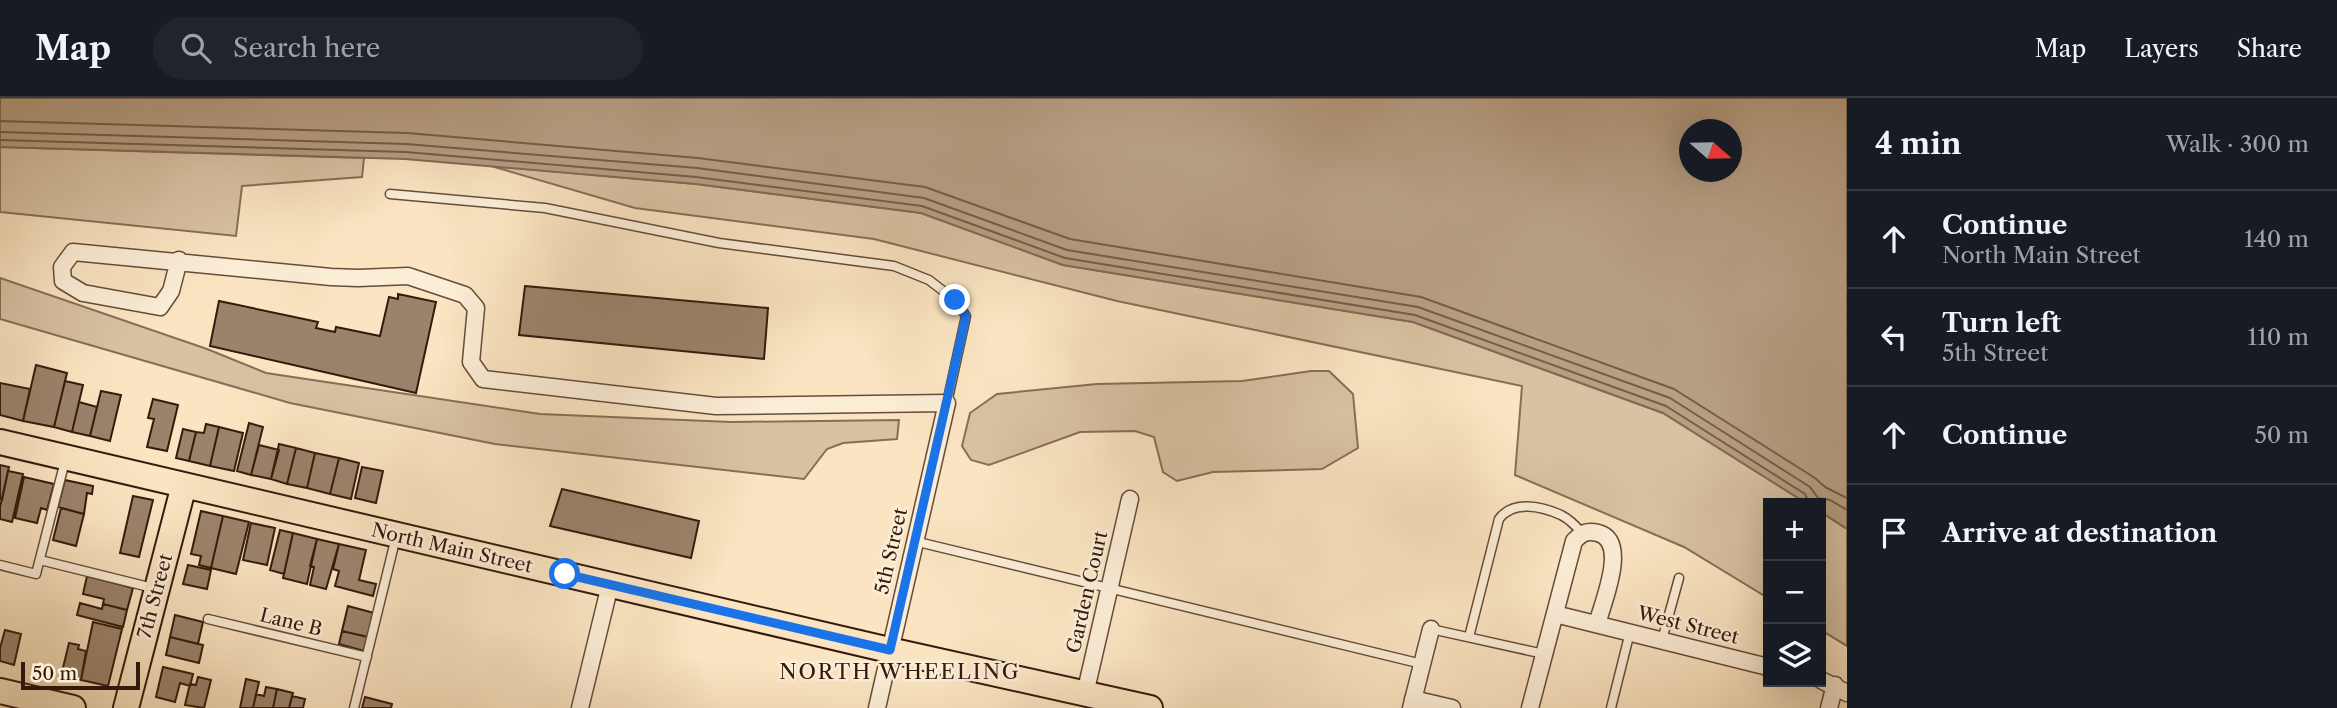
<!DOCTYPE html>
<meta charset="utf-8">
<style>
:root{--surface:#171b24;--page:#20242c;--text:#f1f3f6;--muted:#9ea1a6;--line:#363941}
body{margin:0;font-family:"Libre Caslon Text",serif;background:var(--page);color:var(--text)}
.controls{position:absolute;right:21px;bottom:21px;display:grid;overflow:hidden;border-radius:0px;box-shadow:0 7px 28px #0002}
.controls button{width:63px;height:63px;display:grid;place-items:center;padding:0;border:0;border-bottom:2px solid var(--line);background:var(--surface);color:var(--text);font:35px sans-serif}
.compass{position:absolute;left:1679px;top:21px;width:63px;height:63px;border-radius:50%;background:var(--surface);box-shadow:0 7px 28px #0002;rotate:110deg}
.scale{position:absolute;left:21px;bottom:18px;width:119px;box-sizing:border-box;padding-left:7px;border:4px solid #341a0d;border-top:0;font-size:19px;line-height:24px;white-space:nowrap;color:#341a0d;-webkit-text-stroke:5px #fcedd7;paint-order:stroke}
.stop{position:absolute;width:21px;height:21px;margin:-16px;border:5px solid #1a73e8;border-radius:50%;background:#fff}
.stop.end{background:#1a73e8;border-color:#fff;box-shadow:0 2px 7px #0008}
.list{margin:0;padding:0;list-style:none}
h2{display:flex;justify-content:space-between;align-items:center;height:91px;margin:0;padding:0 28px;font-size:30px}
h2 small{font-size:23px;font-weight:400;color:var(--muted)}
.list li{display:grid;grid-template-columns:46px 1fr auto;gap:21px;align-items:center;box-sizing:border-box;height:98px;padding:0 28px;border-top:2px solid var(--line)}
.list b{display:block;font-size:26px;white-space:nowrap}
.list p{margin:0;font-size:23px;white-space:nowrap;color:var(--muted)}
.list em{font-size:23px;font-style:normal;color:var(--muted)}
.icon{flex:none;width:38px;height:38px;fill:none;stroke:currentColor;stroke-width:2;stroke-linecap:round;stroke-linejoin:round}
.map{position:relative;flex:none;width:1847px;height:610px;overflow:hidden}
header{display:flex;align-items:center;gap:42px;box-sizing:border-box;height:98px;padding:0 35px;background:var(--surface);border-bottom:2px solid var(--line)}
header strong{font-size:33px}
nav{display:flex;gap:38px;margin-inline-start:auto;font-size:24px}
.search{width:490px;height:63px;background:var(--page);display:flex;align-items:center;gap:18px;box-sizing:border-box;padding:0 24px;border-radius:38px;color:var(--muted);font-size:26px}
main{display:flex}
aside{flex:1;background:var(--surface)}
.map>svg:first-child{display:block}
.green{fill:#d8c2a2;stroke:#866e58;stroke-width:2}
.water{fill:#b79f84;stroke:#836a54;stroke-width:2;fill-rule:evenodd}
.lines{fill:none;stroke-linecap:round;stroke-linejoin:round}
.shore{stroke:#765c48;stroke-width:2}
.building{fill:#9b836b;stroke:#341a0d;stroke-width:2}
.service-casing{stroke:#664c3a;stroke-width:11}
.minor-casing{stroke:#664c3a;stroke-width:19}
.primary-casing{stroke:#341a0d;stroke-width:28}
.service{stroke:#fcedd7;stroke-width:8}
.minor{stroke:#fcedd7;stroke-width:16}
.primary{stroke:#fae4c1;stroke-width:24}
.route{stroke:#1a73e8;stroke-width:9}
.labels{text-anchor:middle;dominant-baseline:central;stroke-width:5;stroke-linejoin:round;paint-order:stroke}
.street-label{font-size:19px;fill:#341a0d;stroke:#fcedd7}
.neighbourhood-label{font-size:21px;letter-spacing:2px;fill:#341a0d;stroke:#fcedd7}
</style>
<header>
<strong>Map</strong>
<div class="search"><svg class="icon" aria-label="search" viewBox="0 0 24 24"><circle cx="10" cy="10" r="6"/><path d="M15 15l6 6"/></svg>Search here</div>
<nav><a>Map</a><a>Layers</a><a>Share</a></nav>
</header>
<main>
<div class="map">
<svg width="1847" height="610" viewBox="0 0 1847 610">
<rect width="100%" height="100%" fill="#fae4c1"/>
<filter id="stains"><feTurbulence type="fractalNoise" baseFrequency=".00286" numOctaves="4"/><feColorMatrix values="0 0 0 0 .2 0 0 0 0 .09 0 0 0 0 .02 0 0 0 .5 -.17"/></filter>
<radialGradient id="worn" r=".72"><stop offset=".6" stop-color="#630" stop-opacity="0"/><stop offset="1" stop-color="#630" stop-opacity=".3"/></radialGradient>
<!-- green -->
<path class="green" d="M0,49l364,11 -2,19 -120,9 -6,50 -236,-24z
M491,68l205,18 225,29 142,52 350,57 250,91 143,90h-38v95l-84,-51 -169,-72 7,-89 -405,-85 -243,-62 -239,-31z
M0,180l207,71 59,24 274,41 191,8 168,-2 -2,19 -54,4 -16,6 -23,30 -309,-35 -205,-41 -290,-84z
M1311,273h18l24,23 5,54 -36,21 -109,3 -36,9 -14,-9 -9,-35 -19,-6 -55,1 -91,33 -18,-5 -9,-14 8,-33 27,-19 100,-10 145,-3z
M1821,414l26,17v117l-26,-16z"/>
<!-- water -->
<path class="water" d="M0,0h1847v431l-26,-17v-9h-15l-143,-90 -250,-91 -350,-57 -142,-52 -225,-29 -291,-25 -405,-12zM1689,32h42v42h-42z"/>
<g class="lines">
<!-- shore -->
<path class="shore" d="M0,23l407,12 291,25 227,29 145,52 351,58 253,92 141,89 10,9 22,11
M0,34l406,12 291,24 227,30 143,52 351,57 252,91 140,89 8,11 12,2 17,10
M0,42l406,12 290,25 226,29 143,52 350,57 251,91 139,88 4,9"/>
</g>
<!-- building -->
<path class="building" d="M525,188l243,22 -4,51 -245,-24z
M398,196l38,8 -20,91 -206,-47 9,-45 99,21 -2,6 19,4 1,-5 44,9 9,-39 9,2z
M36,267l31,8 -13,54 -31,-6z
M65,283l18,4 -11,47 -18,-5z
M0,285l30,6 -7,32 -23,-6z
M101,293l20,4 -11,46 -20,-5z
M153,301l25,6 -11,46 -20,-4 7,-28 -6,-1z
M79,304l18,5 -7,29 -18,-4z
M249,325l14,4 -12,48 -14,-4z
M206,326l13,3 -9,39 -21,-5 7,-29 8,1z
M219,329l24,6 -9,38 -24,-5z
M183,331l13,3 -7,29 -13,-3z
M279,346l17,4 -9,36 -16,-5z
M259,347l20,5 -8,29 -20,-4z
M296,350l19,5 -8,35 -20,-4z
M315,355l24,5 -9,36 -23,-6z
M339,360l20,5 -8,36 -21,-5z
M0,367l9,2 -7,33 -2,-1z
M362,369l21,4 -7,32 -21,-5z
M8,373l15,3 -11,48 -12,-3v-12z
M24,379l30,7 -7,26 -6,-2 -4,15 -22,-5z
M65,382l28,6 -1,8 -5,-1 -3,21 -26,-7z
M562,391l137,32 -8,37 -141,-32z
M133,398l20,4 -14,57 -19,-4z
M61,410l23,6 -8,32 -23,-6z
M201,413l22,5 -12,52 -12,-3 2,-9 -10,-2z
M223,418l26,6 -13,52 -25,-6z
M251,425l24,5 -8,37 -24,-5z
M280,432l13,3 -9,41 -14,-4z
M293,435l24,6 -10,45 -24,-6z
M317,441l22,5 -13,45 -16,-4 4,-18 -4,-1z
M339,446l27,6 -7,30 17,4 -3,12 -38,-10 4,-15 -6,-2z
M188,467l23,5 -4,19 -24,-5z
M87,478l46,12 -6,22 -24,-6 1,-5 -21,-5z
M80,505l22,6 1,-5 24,6 -4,17 -46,-12z
M348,508l26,7 -6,24 -26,-6z
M175,517l28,7 -5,22 -28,-7z
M93,524l29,7 -14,57 -27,-6z
M5,532l16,4 -7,31 -14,-4v-13z
M342,533l26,6 -4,14 -25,-7z
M170,539l33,8 -4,18 -33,-8z
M69,545l10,2 -1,4 8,2 -5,29 -20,-4z
M163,569l30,7 -3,12 -10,-3 -5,19 -19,-5z
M198,579l13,3 -7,28 -19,-3 5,-21 6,1z
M246,581l13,3 -6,26h-13z
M266,589l11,2 -4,19h-20l3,-14 8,2z
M277,591l16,4 -4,15h-16z
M292,598l13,3 -2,9h-14z
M365,599l27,7 -1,4h-29z"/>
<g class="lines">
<defs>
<path id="service" d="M390,96l155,14 174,35 175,23 35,14 26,20 11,16 -19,87
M914,443l508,123
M40,462l113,28
M0,467l36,9 29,-113
M208,521l159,38
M1431,531l113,25
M1469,539l30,-118c14,-19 42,-13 62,-4 8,4 15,11 21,18
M1662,542l17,-62
M354,610l42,-171
M1611,610l19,-76"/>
<path id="minor" d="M179,162l-8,31 -11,16 -77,-14 -20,-12 -1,-14 11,-15 258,25 27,1 50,-2 57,19 11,13 -5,54 12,17 233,27 231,-3 -70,305
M1555,516l213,53
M1821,582l26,13
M1085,596l45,-195
M1413,601l39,9
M580,610l30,-123
M1411,610l20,-79
M1530,610l44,-167c8,-8 13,-11 24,-8 31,8 5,69 -1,91
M1829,610l6,-23"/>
<path id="primary" d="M0,344l889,208 261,58
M0,593l73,17
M126,610l58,-223"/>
</defs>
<!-- service casing -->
<use href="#service" class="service-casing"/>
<!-- minor casing -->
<use href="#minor" class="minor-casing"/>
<!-- primary casing -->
<use href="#primary" class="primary-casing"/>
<!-- service -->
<use href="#service" class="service"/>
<!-- minor -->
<use href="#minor" class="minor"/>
<!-- primary -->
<use href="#primary" class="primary"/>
</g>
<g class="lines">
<!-- route -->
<path class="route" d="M565,476l325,76 76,-334 -11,-16"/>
</g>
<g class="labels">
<!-- street labels -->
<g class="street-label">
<text transform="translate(452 450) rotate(13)">North Main Street</text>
<text transform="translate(891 453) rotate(-77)">5th Street</text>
<text transform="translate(1087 494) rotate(-77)">Garden Court</text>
<text transform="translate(155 498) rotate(-75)">7th Street</text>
<text transform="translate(291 524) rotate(14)">Lane B</text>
<text transform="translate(1688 527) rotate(14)">West Street</text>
</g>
<!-- neighbourhood labels -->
<g class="neighbourhood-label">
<text x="900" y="573">NORTH WHEELING</text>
</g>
</g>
<rect width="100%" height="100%" filter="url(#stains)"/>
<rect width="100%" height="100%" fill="url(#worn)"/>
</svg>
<div class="controls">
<button>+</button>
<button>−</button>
<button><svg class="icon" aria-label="layers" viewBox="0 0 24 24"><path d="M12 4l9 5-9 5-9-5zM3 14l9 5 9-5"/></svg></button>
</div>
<svg class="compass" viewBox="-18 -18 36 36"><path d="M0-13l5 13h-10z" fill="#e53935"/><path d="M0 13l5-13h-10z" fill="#9ea1a6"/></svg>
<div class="scale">50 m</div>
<div class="stop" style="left:565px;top:476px"></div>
<div class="stop end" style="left:955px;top:202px"></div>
</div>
<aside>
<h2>4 min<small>Walk · 300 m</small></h2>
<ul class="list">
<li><svg class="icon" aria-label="ahead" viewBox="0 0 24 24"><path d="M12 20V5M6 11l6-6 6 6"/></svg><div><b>Continue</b><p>North Main Street</p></div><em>140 m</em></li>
<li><svg class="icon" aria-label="left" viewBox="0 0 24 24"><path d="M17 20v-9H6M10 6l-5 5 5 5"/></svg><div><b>Turn left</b><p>5th Street</p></div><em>110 m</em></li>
<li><svg class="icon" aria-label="ahead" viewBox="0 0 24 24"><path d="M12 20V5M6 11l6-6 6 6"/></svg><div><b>Continue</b></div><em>50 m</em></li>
<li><svg class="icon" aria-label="arrive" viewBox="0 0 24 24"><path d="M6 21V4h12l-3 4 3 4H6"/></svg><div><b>Arrive at destination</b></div></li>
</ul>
</aside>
</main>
